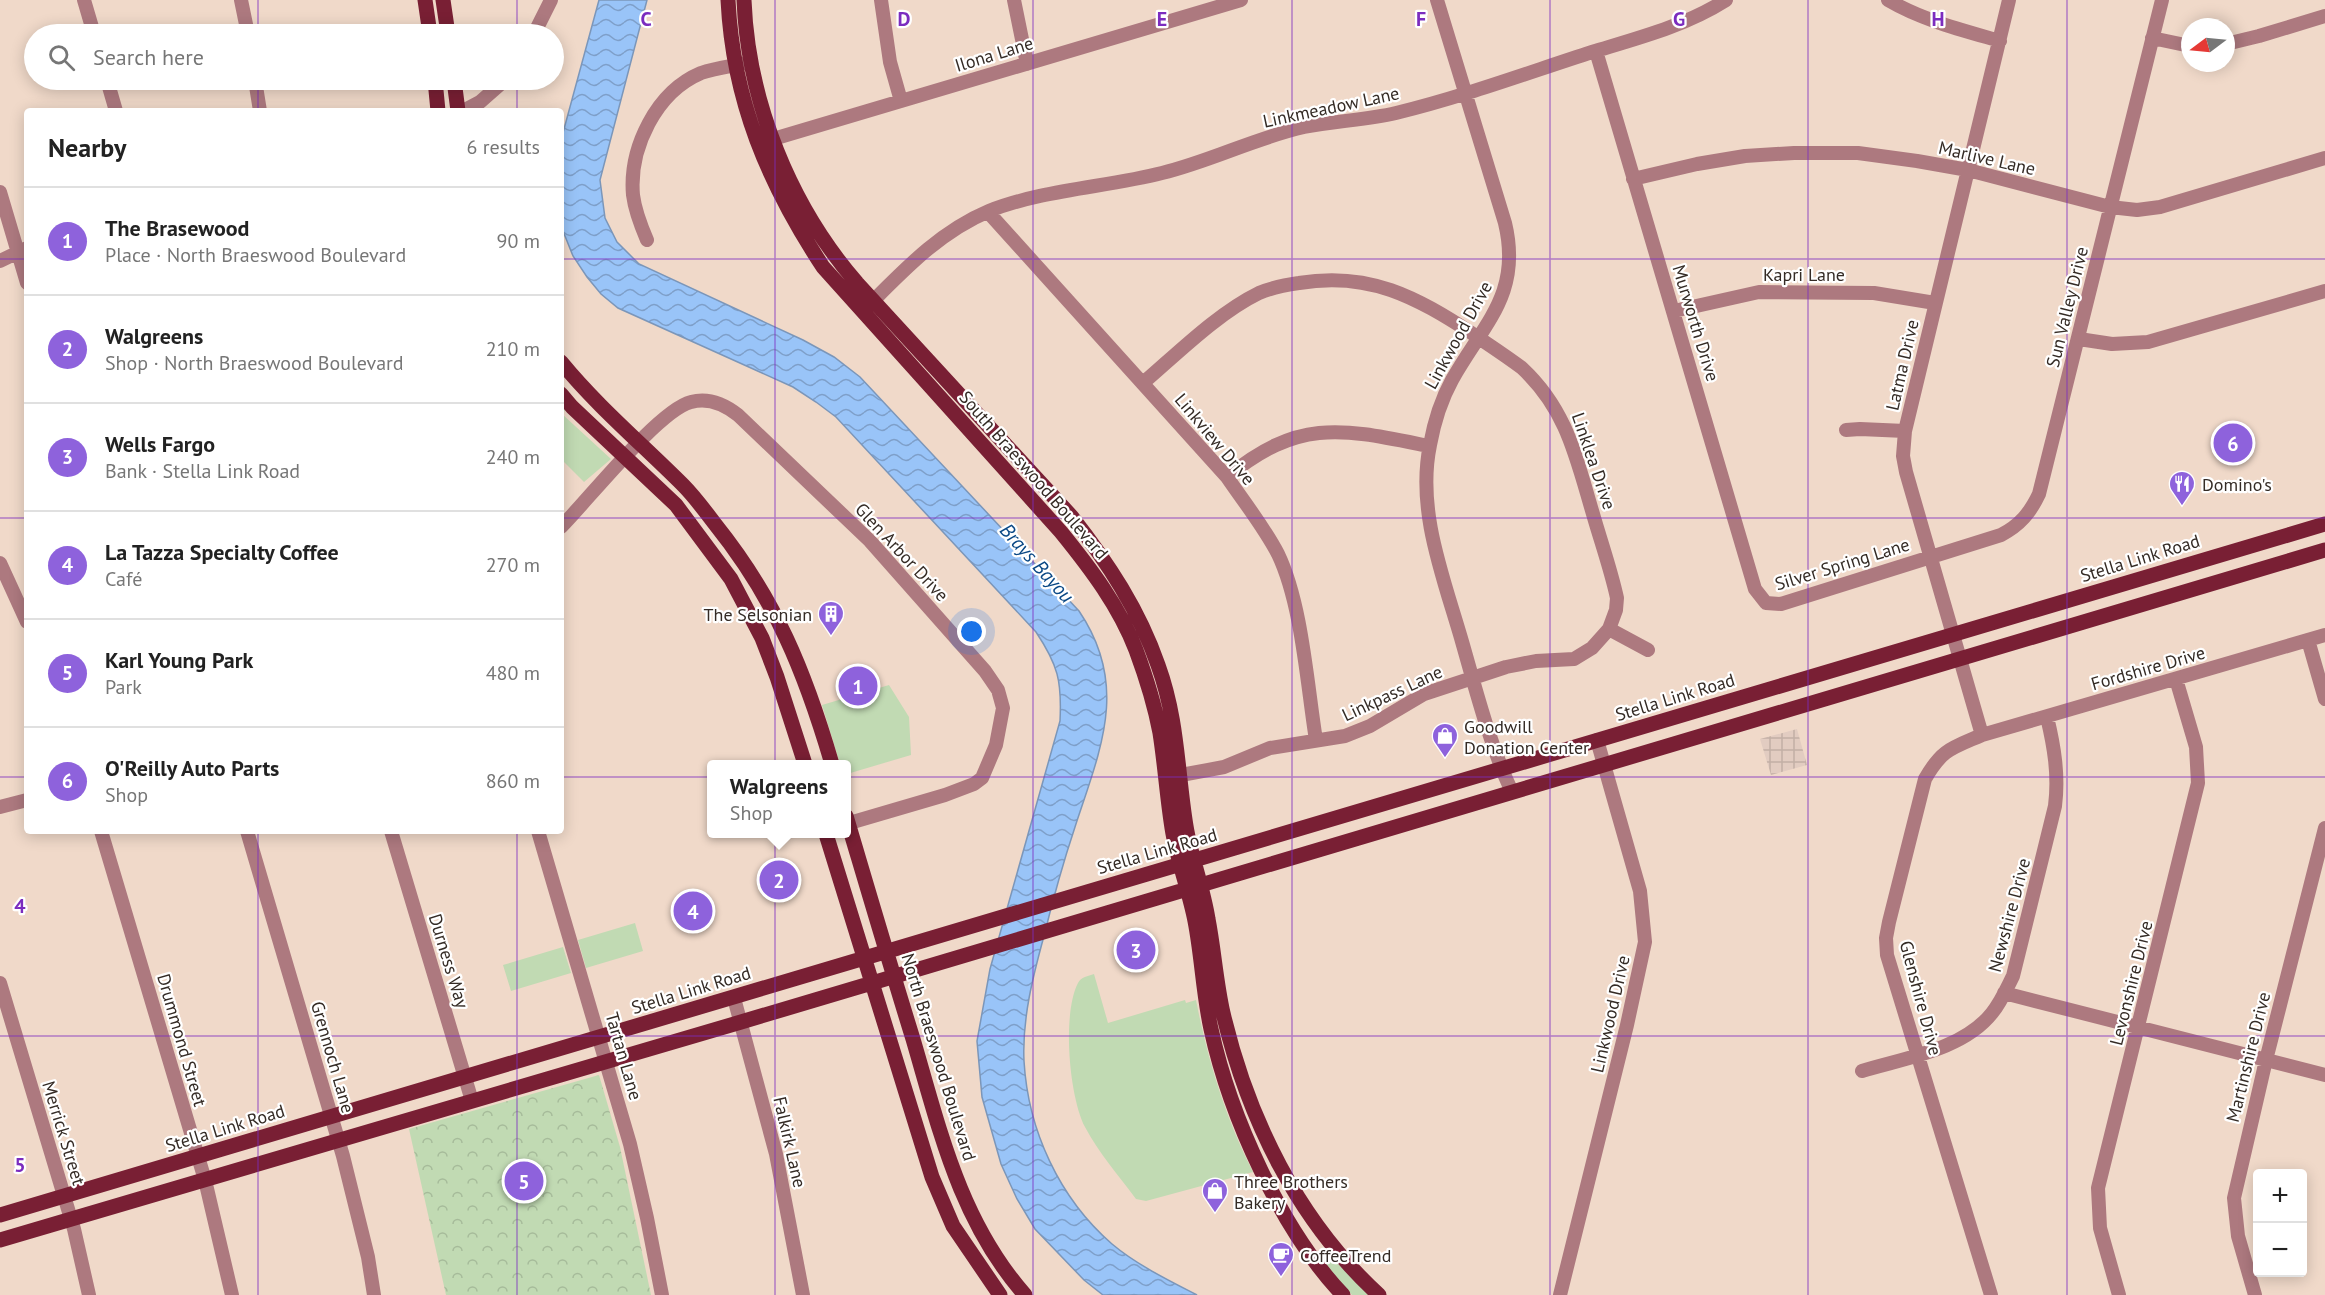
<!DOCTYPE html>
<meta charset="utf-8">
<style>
:root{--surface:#fff;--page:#f6f6f6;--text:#222;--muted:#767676;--line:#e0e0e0;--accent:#8e62dc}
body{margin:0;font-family:"PT Sans",sans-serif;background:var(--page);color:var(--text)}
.controls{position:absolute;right:18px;bottom:18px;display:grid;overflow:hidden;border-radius:6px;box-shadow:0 3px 15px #0003}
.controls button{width:54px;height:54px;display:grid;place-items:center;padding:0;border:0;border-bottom:2px solid var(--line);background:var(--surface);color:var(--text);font:30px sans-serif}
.compass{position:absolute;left:2181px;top:18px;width:54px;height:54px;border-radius:50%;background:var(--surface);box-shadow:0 3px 15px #0003;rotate:254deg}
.you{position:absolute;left:972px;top:632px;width:21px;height:21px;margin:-15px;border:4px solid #fff;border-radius:50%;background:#1a73e8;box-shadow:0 0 0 9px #1a73e833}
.badge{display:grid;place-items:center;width:39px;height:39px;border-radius:50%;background:var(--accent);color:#fff;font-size:20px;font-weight:700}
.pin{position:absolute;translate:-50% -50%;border:3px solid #fff;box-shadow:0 2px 6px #0006}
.popup{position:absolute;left:707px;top:760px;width:144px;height:78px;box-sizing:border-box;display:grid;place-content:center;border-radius:6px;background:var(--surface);filter:drop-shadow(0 2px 4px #0005);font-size:20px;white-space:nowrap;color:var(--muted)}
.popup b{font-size:22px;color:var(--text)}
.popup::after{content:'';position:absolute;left:50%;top:100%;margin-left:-12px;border:12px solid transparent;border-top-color:var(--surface)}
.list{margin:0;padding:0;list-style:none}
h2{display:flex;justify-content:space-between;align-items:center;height:78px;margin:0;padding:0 24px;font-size:26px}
h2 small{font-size:20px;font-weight:400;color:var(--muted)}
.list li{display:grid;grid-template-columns:39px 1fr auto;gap:18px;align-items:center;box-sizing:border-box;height:108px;padding:0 24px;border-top:2px solid var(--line)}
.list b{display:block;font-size:22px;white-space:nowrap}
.list p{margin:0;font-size:20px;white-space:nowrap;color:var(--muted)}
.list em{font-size:20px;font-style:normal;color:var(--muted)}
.icon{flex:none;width:33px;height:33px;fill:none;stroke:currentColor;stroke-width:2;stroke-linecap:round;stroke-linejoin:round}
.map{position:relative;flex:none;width:2325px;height:1295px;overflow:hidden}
.search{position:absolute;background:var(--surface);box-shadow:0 3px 15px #0003;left:24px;top:24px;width:540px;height:66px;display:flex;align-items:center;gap:15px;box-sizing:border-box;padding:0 21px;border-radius:33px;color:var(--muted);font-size:22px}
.panel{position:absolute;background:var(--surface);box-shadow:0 3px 15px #0003;left:24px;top:108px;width:540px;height:726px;border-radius:6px}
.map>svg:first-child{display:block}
.industrial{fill:url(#industrial-grid)}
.grass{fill:#c1dab3}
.park{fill:url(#park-crowns)}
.water{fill:url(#water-waves);stroke:#7b96b9;stroke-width:1.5}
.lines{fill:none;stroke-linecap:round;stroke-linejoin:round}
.minor{stroke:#ad797f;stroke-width:14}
.major{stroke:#791f34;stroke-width:15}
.grid{fill:none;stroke:#7b2cbf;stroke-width:1.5;stroke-opacity:0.55}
.labels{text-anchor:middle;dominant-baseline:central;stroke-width:4.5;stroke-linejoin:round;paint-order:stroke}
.street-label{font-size:18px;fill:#342b25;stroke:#fff}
.poi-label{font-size:18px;fill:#342b25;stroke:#fff;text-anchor:start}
.water-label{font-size:20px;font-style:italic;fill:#0a4885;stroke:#fff}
.grid-label{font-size:20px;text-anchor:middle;font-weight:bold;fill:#7b2cbf;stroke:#fff;stroke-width:4.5;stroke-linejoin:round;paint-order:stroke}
</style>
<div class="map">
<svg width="2325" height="1295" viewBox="0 0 2325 1295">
<defs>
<pattern id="industrial-grid" width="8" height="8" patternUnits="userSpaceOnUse" patternTransform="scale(1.5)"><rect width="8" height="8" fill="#e2ccc1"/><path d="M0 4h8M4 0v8" fill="none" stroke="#c2afa6"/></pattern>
<pattern id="park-crowns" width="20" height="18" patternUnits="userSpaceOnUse" patternTransform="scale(1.5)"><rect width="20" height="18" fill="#c1dab3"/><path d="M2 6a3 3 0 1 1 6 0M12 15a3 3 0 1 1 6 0" fill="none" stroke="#a6bb9a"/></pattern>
<pattern id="water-waves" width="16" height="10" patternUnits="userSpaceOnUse" patternTransform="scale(1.5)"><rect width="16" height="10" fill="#99c4f8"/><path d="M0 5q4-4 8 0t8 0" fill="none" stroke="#7e9fc9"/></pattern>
</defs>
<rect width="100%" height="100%" fill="#f0d9c9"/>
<!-- industrial -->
<path class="industrial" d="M1797,729l10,36 -36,10 -11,-36z"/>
<!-- grass -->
<path class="grass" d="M561,405l4,5 -3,4 49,45 -27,23 -23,-23z
M889,685l20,32 2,38 -64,19 -1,-10h-6l-18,-59z
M635,923l8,28 -57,17 -8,-28z
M563,947l8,26 -60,18 -8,-26z
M1094,974l14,49 77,-23 1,3 10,-3c12,61 29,117 57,172l-107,29 -10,-2c-17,-23 -38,-47 -51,-72 -16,-31 -23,-113 -7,-144 3,-6 10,-7 16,-9z
M1326,1257l8,3 37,35h-19l-28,-31z"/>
<!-- park -->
<path class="park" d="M599,1075l21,72 31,148h-205l-37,-166z"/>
<!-- water -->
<path class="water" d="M599,0h48l-47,180 5,38 12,24 22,22 164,76 31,17 26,20 219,234c51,75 21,139 -4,216 -12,36 -22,72 -31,109 -11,40 -22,83 -20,125 4,69 35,137 88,183 25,21 56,36 85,51h-94l-19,-15 -49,-51 -18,-30 -16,-35 -19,-67 -5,-56 13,-72 70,-248c2,-40 -2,-56 -24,-89l-200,-215 -20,-15 -23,-15 -175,-79 -17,-14 -14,-17 -14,-21 -12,-30v-86z"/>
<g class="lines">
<!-- minor -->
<path class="minor" d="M84,0l10,34
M241,0l7,34
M881,0l9,62 11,39
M1014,0l13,64
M1437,0l68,223c17,71 -21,100 -53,157 -11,20 -18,43 -22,65 -14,67 15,136 33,200 14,49 27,100 49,147
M1888,0c34,20 74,30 112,41
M534,34l17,-34
M2152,38l38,8
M2226,44l33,-8 66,-20
M1596,51l159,538 11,14 15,1 220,-69c19,-10 29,-22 38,-41l123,-494
M107,80l9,31
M255,80l5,31
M463,111l17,-9 25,-22
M763,142l478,-142
M1633,179l64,-15 48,-8 49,-3h64l59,8 51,9 142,37 27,3 23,-3 165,-49
M0,192l27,91
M988,212l239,265c17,25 37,50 51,77 24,50 29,130 38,186
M647,240c-6,-14 -12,-29 -14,-45 -4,-47 23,-103 68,-122 14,-5 31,-7 45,-10
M0,261l27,-13
M866,308c37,-37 73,-76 123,-97 52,-21 118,-24 173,-38 49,-12 93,-35 142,-46 30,-6 62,-7 92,-14 66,-16 131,-40 196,-61 46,-14 93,-26 134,-52
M1674,311l85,-19 115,1 61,10
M2079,339l33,5 36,-2 177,-51
M1143,383c35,-30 75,-70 116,-90 12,-5 26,-8 40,-10 70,-12 117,14 174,51 16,11 33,22 49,34 45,42 54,89 71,146 8,28 18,56 24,84l-1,12 -7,19 -17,19 -18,11 -38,2 -30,6 -82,27 -54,32 -25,10 -75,12 -46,19 -43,8
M1846,430l14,-1 45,2
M1227,477c73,-60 116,-48 202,-31
M561,527c27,-27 98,-117 130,-125 18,-5 33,2 47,13l132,126 115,130 13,19 5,18 -7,37 -14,33 -8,6 -29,11 -99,29
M0,563l27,59
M1609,629l39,21
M2308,640l17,59
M1982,735l-76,-263 -3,-16 2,-25 104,-431
M0,807l27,-7
M101,831l104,349 27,115
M247,831l96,325 25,101 6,38
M391,831l81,270
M538,831l92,313 17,74 15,77
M0,983l74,246 15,66
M2004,993l321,82
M734,998l42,156 27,141
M1862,1071c42,-13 101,-21 130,-58 9,-11 15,-25 21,-37l42,-170c4,-31 -1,-60 -8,-89
M1560,1295l67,-270 18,-83 -5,-51 -43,-151
M1991,1295l-104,-340 -1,-17 3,-16 36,-143c17,-30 27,-31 57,-44l343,-100
M2119,1295l-19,-67 -2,-40 100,-405 -2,-36 -20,-68
M2255,1295l-17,-59 -4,-38 32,-138 59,-232"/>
<!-- major -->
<path class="major" d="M425,0l5,34
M443,0l5,34
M728,0c5,101 40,183 95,267l238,265c30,37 58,74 75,118 10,27 19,56 24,83 5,32 7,64 12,95 5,32 17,62 23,93 7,36 8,72 16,108 19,87 70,201 132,266
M744,0c4,102 46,206 113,283l215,234c36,46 67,93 86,148 20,55 19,105 28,161 5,31 17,61 22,93 6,31 8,63 15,94 25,106 75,208 156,282
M435,80l3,31
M454,80l4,31
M561,362c37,45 81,82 122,123 12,12 22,26 32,39 61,76 90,148 117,240
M561,394l11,13 104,98 55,74 31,59 15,39 28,87
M846,816c22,74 44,149 67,223 27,92 47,182 112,256
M826,834l106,343 21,49 47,69
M0,1215l2325,-691
M0,1240l741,-218 1584,-472"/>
</g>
<!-- grid -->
<path class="grid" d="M258,0v34M517,0v34M775,0v1295M1033,0v1295M1292,0v1295M1550,0v1295M1808,0v1295M2067,0v1295M258,80v31M517,80v31M0,259h27M561,259h1764M0,518h27M561,518h1764M0,777h27M561,777h1764M258,831v464M517,831v464M0,1036h2325"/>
<!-- icons -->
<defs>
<symbol id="restaurant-pin" viewBox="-11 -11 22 30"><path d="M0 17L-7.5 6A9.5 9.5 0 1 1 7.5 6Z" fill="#8e62dc" stroke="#fff"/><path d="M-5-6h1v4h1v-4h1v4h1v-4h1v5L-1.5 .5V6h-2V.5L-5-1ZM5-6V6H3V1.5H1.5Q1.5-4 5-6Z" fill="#fff"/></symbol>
<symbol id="building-pin" viewBox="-11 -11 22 30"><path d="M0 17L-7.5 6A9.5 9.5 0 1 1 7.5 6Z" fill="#8e62dc" stroke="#fff"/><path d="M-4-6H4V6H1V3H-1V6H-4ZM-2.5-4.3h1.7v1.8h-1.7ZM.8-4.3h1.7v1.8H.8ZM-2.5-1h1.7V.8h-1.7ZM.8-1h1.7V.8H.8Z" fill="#fff"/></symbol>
<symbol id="shop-pin" viewBox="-11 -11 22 30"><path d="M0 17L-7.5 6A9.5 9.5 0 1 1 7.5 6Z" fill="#8e62dc" stroke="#fff"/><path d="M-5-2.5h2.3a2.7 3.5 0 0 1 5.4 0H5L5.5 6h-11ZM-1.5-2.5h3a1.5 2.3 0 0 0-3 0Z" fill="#fff"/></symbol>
<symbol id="cafe-pin" viewBox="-11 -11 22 30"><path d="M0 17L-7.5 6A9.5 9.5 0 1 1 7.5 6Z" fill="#8e62dc" stroke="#fff"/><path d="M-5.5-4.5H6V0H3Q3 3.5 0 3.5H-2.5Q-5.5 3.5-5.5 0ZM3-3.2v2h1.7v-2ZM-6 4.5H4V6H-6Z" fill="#fff"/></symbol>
</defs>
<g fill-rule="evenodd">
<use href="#restaurant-pin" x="2167" y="469" width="30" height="40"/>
<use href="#building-pin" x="816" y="599" width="30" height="40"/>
<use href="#shop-pin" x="1430" y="721" width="30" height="40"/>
<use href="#shop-pin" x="1200" y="1176" width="30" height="40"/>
<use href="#cafe-pin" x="1266" y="1240" width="30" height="40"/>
</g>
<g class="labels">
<!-- street labels -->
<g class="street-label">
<text transform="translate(994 54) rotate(-17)">Ilona Lane</text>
<text transform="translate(1331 107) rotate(-12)">Linkmeadow Lane</text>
<text transform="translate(1987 158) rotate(13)">Marlive Lane</text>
<text x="1804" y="274">Kapri Lane</text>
<text transform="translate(2067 307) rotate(-76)">Sun Valley Drive</text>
<text transform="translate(1696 323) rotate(73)">Murworth Drive</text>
<text transform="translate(1458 335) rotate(-61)">Linkwood Drive</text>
<text transform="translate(1902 365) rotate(-77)">Latma Drive</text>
<text transform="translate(1215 439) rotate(50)">Linkview Drive</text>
<text transform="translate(1594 461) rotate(71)">Linklea Drive</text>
<text transform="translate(1034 475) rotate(49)">South Braeswood Boulevard</text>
<text transform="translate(902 552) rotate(47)">Glen Arbor Drive</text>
<text transform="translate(2140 558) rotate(-17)">Stella Link Road</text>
<text transform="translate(1842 564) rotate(-17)">Silver Spring Lane</text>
<text transform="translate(2148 668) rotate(-16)">Fordshire Drive</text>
<text transform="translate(1392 693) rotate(-25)">Linkpass Lane</text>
<text transform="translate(1675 697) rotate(-17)">Stella Link Road</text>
<text transform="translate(1157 851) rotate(-16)">Stella Link Road</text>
<text transform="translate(2009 915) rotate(-75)">Newshire Drive</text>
<text transform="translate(449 961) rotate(73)">Durness Way</text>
<text transform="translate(2131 983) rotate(-76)">Levonshire Drive</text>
<text transform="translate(691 990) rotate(-17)">Stella Link Road</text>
<text transform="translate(1921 998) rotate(75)">Glenshire Drive</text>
<text transform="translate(1610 1014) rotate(-77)">Linkwood Drive</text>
<text transform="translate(182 1040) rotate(74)">Drummond Street</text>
<text transform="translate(624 1056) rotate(74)">Tartan Lane</text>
<text transform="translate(333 1057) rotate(74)">Grennoch Lane</text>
<text transform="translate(939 1057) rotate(73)">North Braeswood Boulevard</text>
<text transform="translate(2248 1057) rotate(-76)">Martinshire Drive</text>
<text transform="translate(225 1128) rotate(-17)">Stella Link Road</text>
<text transform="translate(64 1133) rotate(73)">Merrick Street</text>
<text transform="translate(790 1142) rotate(77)">Falkirk Lane</text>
</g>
<!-- poi labels -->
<g class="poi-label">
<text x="2202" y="484">Domino's</text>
<text x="812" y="614" text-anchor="end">The Selsonian</text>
<text x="1464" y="726">Goodwill<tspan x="1464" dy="21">Donation Center</tspan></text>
<text x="1234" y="1181">Three Brothers<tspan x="1234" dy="21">Bakery</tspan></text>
<text x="1300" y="1255">CoffeeTrend</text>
</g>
<!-- water labels -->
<g class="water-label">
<text transform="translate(1037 563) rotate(48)">Brays Bayou</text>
</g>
</g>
<g class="grid-label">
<text x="646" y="26">C</text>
<text x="904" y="26">D</text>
<text x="1162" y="26">E</text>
<text x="1421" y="26">F</text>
<text x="1679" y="26">G</text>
<text x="1938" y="26">H</text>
<text x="20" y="913">4</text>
<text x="20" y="1172">5</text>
</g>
</svg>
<div class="controls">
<button>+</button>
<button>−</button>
</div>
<svg class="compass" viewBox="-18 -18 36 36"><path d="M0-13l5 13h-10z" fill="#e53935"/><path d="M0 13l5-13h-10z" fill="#767676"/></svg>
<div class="you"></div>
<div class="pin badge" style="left:858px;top:686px">1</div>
<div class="pin badge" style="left:779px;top:880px">2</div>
<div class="popup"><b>Walgreens</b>Shop</div>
<div class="pin badge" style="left:1136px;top:950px">3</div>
<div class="pin badge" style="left:693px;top:911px">4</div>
<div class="pin badge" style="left:524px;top:1181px">5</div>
<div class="pin badge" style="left:2233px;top:443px">6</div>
<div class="search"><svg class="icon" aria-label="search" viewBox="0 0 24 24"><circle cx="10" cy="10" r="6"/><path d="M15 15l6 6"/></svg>Search here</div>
<section class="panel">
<h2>Nearby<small>6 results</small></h2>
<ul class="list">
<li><span class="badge">1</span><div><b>The Brasewood</b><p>Place · North Braeswood Boulevard</p></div><em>90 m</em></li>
<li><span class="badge">2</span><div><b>Walgreens</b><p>Shop · North Braeswood Boulevard</p></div><em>210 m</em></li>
<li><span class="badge">3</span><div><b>Wells Fargo</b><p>Bank · Stella Link Road</p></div><em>240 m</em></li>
<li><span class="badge">4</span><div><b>La Tazza Specialty Coffee</b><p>Café</p></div><em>270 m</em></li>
<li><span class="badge">5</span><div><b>Karl Young Park</b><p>Park</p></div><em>480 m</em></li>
<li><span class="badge">6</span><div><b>O'Reilly Auto Parts</b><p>Shop</p></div><em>860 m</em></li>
</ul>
</section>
</div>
